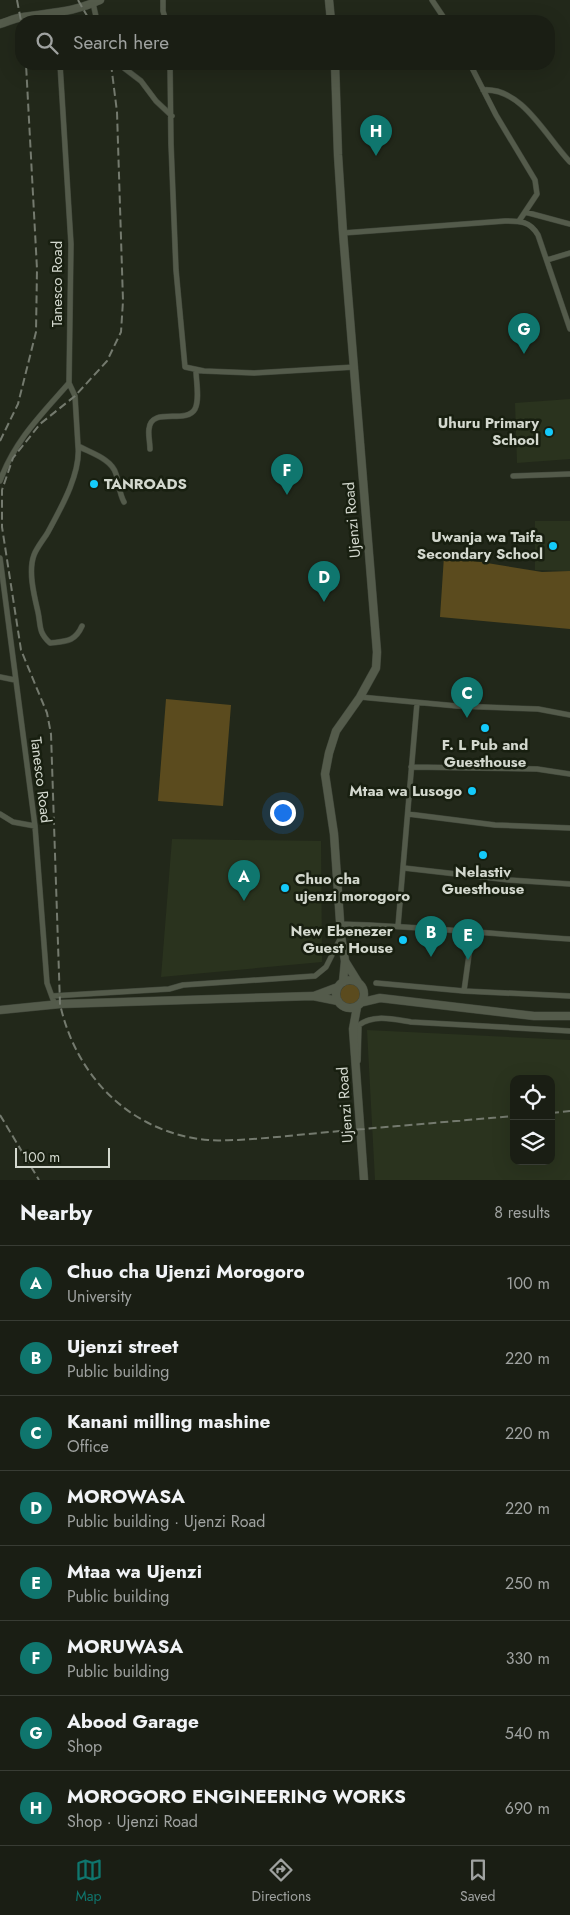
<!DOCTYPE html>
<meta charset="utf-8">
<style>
:root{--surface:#1a1e14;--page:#23271d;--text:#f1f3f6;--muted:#9fa2a0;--line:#383c34;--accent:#0f766e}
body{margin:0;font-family:Jost,sans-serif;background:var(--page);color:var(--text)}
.controls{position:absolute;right:15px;bottom:15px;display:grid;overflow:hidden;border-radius:10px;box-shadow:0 5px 20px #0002}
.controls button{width:45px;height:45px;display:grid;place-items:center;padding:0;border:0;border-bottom:1px solid var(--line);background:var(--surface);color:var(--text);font:25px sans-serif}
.scale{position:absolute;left:15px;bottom:12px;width:95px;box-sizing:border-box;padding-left:5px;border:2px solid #d3d8ce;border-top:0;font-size:14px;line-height:18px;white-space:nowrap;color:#d3d8ce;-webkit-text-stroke:4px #181f10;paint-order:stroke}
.you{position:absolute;left:282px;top:812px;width:18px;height:18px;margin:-12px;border:4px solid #fff;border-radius:50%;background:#1a73e8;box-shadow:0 0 0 8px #1a73e833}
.badge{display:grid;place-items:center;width:32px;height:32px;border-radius:50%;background:var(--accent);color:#fff;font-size:16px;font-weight:700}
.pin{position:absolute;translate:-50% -41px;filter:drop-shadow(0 1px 2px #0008)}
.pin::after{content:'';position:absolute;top:26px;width:18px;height:15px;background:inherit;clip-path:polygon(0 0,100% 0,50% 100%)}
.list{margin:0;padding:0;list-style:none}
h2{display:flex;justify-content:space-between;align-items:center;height:65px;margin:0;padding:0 20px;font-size:21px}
h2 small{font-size:16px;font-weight:400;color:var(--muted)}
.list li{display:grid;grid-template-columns:32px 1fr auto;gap:15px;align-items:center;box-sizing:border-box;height:75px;padding:0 20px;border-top:1px solid var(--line)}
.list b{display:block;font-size:19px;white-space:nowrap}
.list p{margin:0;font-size:16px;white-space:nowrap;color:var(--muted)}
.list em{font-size:16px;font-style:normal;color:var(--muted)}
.icon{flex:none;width:28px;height:28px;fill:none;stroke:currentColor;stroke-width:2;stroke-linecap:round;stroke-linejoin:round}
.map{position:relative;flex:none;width:570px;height:1180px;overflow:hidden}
.search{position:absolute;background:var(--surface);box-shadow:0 5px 20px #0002;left:15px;right:15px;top:15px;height:55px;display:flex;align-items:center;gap:12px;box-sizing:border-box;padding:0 18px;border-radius:20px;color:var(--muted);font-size:19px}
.sheet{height:665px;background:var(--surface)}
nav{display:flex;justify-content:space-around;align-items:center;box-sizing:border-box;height:70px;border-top:1px solid var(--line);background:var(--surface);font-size:14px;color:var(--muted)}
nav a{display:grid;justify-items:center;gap:2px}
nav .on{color:var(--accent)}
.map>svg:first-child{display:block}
.built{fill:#2a331e;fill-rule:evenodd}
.green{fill:#5b4b1e}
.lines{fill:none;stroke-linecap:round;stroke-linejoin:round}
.street-casing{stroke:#3f4539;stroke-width:6}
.secondary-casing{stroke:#3f4539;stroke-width:9}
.street{stroke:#545b4b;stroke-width:5}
.secondary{stroke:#545b4b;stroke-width:8}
.rail{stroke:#747a6e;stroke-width:2;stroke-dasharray:8 4;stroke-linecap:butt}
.poi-dot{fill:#14cafb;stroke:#181f10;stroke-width:2}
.labels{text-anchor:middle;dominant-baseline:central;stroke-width:5;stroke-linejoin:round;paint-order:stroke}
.street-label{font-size:15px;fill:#d3d8ce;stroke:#181f10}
.poi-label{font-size:15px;font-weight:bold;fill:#d3d8ce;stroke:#181f10;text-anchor:end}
</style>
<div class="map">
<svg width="570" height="1180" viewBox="0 0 570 1180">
<rect width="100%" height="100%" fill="#22281a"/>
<!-- built -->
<path class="built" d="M570,399v60l-53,4 -2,-60z
M535,521h35v50l-35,-1z
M172,839l149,2 1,121 -161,15z
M367,1030l203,10v140h-195zM514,1079h37v82h-37z"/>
<!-- green -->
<path class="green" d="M444,556l98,16 28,-1v58l-130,-12z
M166,699l65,6 -8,101 -65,-5z
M340 995a11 11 0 1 1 22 0a11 11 0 1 1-22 0Z"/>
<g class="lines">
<defs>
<path id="street" d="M163,0v11l3,10
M432,0l14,21
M93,3l4,18
M56,14l1,7
M122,64l2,4 17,13 15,20 16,15
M170,64l1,80 5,126 9,97 19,4 50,2 101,-6
M470,64l26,51 39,65 2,14 -18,27
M483,90c39,-3 63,47 87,72
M525,212l45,12
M343,233l162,-12c15,0 25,0 33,14l32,94
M547,260l23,-7
M69,383l6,13 3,50c13,7 34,13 38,28 3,9 3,19 8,28
M78,446c3,27 -17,62 -30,86 -4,7 -11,15 -14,23 -6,16 0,40 4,57 3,14 0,20 12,31 16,-2 25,-1 32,-17
M150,449c0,-7 -2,-14 -1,-20 2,-23 37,-4 46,-20 5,-10 1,-28 1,-39
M513,476l57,-2
M0,481c15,-41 41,-66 69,-98l2,-139 -11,-180
M0,558l35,268 12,157 8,22
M0,677l15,3
M360,697l97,9 81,3 32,6
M411,767l126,2 33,5
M0,814l13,8 22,4
M408,814l87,11 75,3
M404,868l105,12 61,4
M340,924c77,2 153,10 230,15
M398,926l19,-223
M376,983l88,8 106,5
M464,991l8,-58
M52,996l117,-7 14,-4 132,-9 11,-9 15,-30
M358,1061l1,-36c15,-11 34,-6 52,-3l159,9"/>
<path id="secondary" d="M329,0l2,21
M0,24c7,-2 15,-6 23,-7 29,-5 49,-4 77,-17
M335,64l3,91 5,78 34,419 -1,16 -16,29 -24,34 -7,22 -4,21 9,60 7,102 4,25 -2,21
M345,961l13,21
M336 994a14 14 0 1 1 28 0a14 14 0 1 1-28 0Z
M314,996l24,-9
M363,1002l17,-4 154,18h36
M357,1007l-4,22 11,151
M0,1010l60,-6 253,-8 25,5"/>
</defs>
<!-- street casing -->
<use href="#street" class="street-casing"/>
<!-- secondary casing -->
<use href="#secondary" class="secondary-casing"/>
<!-- street -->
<use href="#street" class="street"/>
<!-- secondary -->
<use href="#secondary" class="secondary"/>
<!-- rail -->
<path class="rail" d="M17,0l4,21
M78,0l12,21
M111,64l6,48 6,189 -2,31 -14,29 -32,35 -35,28 -27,34 -11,32v37l19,123 26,63 4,21 9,270c16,73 71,129 148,136 10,1 20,0 30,0 34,-2 68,-6 102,-9 58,-5 116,-10 174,-15
M0,441l18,-37 18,-72 1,-63 -11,-205
M551,1113l19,-2
M0,1115l39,65"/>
</g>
<!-- markers -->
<g class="poi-dot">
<circle cx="549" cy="432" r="5"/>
<circle cx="94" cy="484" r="5"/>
<circle cx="553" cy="546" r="5"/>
<circle cx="485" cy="728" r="5"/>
<circle cx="472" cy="791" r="5"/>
<circle cx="483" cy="855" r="5"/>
<circle cx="285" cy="888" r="5"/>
<circle cx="403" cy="940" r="5"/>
</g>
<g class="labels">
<!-- street labels -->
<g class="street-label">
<text transform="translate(57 284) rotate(-90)">Tanesco Road</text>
<text transform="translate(352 520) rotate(-95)">Ujenzi Road</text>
<text transform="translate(41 780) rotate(83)">Tanesco Road</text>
<text transform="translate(345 1105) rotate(-94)">Ujenzi Road</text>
</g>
<!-- poi labels -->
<g class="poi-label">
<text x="539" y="423">Uhuru Primary<tspan x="539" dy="17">School</tspan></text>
<text x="104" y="484" text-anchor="start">TANROADS</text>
<text x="543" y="537">Uwanja wa Taifa<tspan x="543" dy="17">Secondary School</tspan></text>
<text x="485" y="745" text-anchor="middle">F. L Pub and<tspan x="485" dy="17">Guesthouse</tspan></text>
<text x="462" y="791">Mtaa wa Lusogo</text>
<text x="483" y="872" text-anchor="middle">Nelastiv<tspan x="483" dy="17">Guesthouse</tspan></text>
<text x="295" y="879" text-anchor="start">Chuo cha<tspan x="295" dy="17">ujenzi morogoro</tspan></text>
<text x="393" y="931">New Ebenezer<tspan x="393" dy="17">Guest House</tspan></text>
</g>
</g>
</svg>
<div class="controls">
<button><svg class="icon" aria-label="locate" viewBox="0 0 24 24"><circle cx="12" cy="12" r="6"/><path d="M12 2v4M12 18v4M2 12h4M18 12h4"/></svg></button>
<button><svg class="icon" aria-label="layers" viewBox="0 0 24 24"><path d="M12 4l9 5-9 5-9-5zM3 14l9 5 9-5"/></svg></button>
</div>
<div class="scale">100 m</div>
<div class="you"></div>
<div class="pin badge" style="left:244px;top:901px">A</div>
<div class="pin badge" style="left:431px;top:957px">B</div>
<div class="pin badge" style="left:467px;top:718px">C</div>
<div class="pin badge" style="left:324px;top:602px">D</div>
<div class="pin badge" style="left:468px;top:960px">E</div>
<div class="pin badge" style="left:287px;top:495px">F</div>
<div class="pin badge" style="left:524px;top:354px">G</div>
<div class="pin badge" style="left:376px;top:156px">H</div>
<div class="search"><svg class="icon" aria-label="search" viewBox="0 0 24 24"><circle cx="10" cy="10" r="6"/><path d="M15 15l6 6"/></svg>Search here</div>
</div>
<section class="sheet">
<h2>Nearby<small>8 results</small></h2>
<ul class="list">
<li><span class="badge">A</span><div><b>Chuo cha Ujenzi Morogoro</b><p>University</p></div><em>100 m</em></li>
<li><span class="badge">B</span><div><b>Ujenzi street</b><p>Public building</p></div><em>220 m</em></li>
<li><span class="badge">C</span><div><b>Kanani milling mashine</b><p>Office</p></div><em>220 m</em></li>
<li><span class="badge">D</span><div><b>MOROWASA</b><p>Public building · Ujenzi Road</p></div><em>220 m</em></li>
<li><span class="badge">E</span><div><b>Mtaa wa Ujenzi</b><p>Public building</p></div><em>250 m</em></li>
<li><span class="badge">F</span><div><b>MORUWASA</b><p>Public building</p></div><em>330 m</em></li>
<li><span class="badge">G</span><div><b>Abood Garage</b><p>Shop</p></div><em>540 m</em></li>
<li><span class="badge">H</span><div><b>MOROGORO ENGINEERING WORKS</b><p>Shop · Ujenzi Road</p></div><em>690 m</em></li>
</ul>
</section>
<nav>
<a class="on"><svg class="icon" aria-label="map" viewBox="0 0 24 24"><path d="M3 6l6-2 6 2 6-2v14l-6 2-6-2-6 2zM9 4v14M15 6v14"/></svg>Map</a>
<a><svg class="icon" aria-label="directions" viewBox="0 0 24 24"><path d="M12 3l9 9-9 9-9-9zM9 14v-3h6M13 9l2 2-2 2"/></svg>Directions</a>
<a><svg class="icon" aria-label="saved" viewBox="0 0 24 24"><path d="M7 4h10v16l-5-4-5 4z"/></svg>Saved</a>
</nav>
